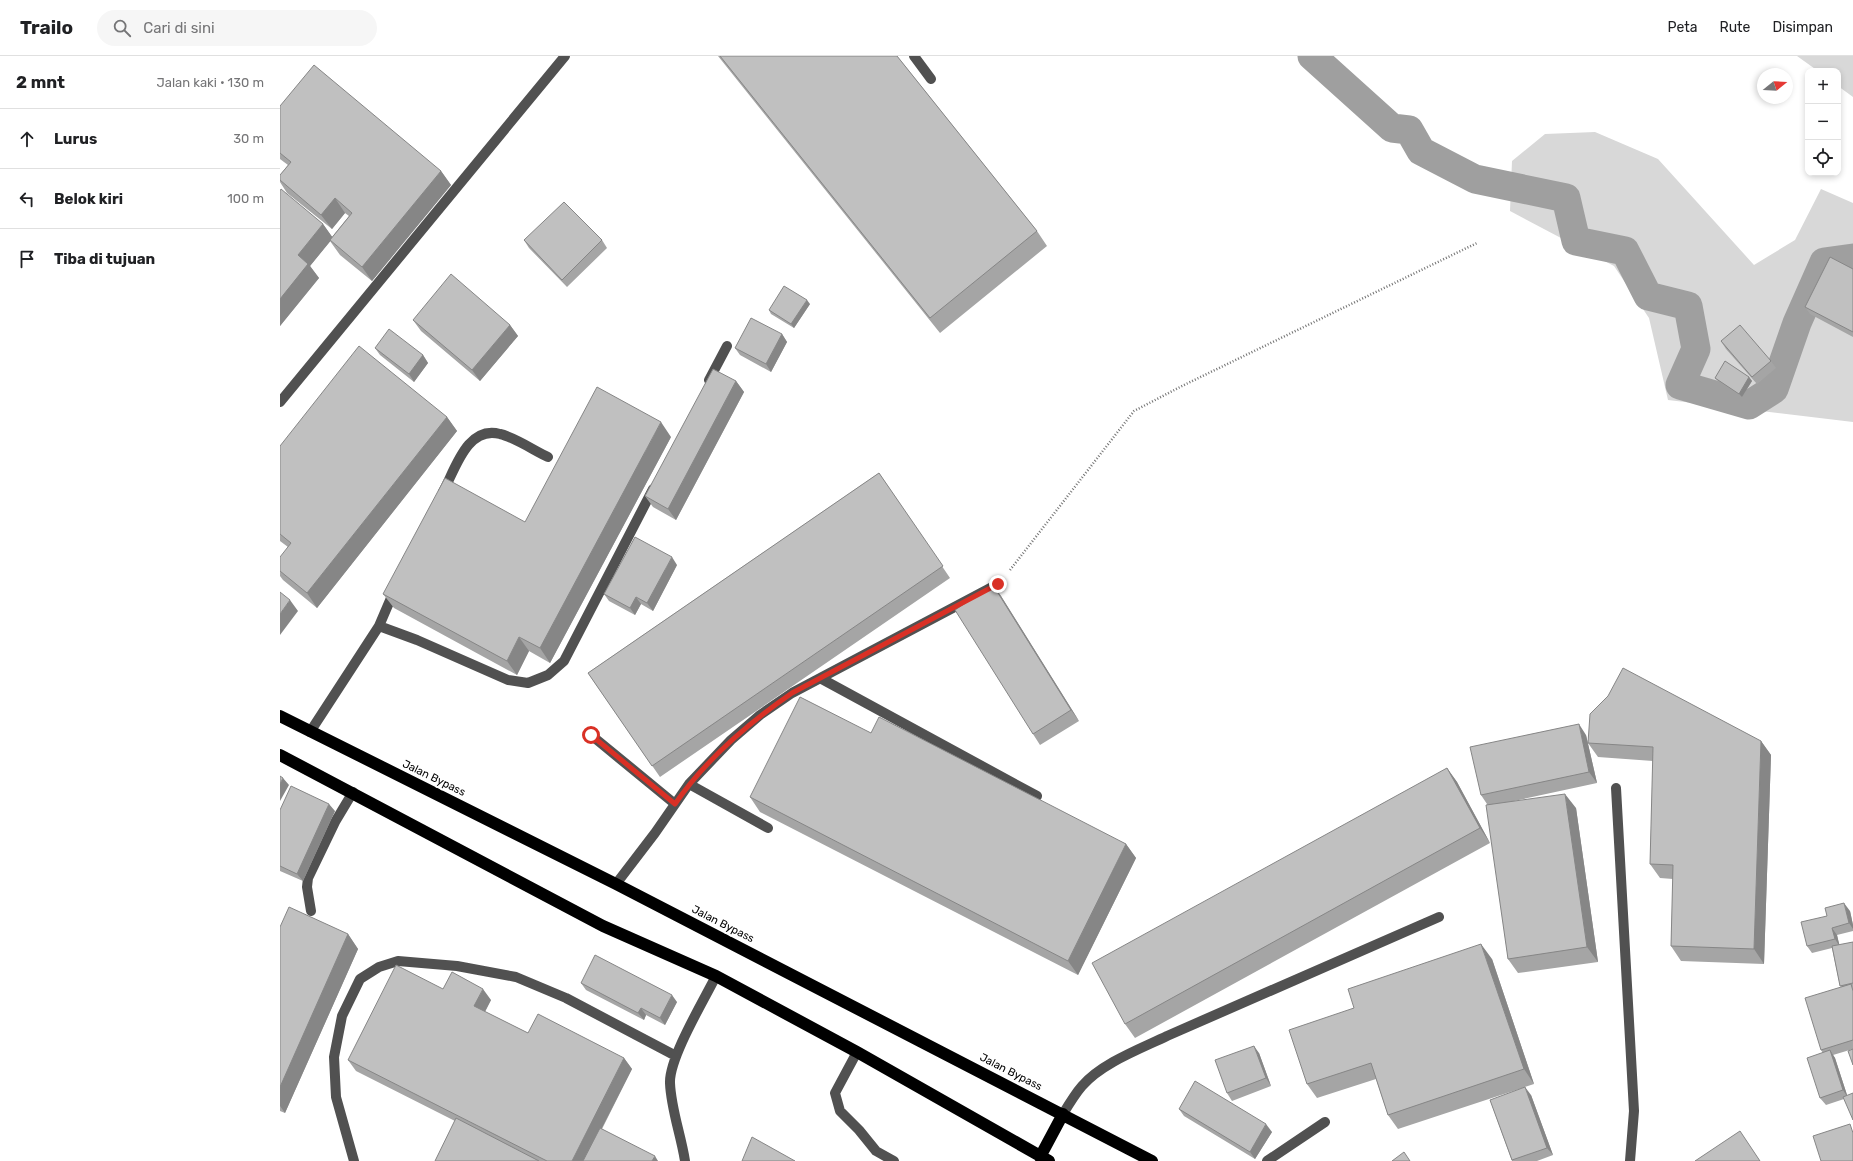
<!DOCTYPE html>
<html lang="id">
<meta charset="utf-8">
<style>
:root{--surface:#fff;--page:#f6f6f6;--text:#202124;--muted:#757577;--line:#e0e0e0}
body{margin:0;font-family:Rubik,sans-serif;background:var(--page);color:var(--text)}
.controls{position:absolute;right:12px;top:12px;display:grid;overflow:hidden;border-radius:8px;box-shadow:0 2px 6px #0003}
.controls button{width:36px;height:36px;display:grid;place-items:center;padding:0;border:0;border-bottom:1px solid var(--line);background:var(--surface);color:var(--text);font:20px sans-serif}
.compass{position:absolute;left:1477px;top:12px;width:36px;height:36px;border-radius:50%;background:var(--surface);box-shadow:0 2px 6px #0003;rotate:72deg}
.stop{position:absolute;width:12px;height:12px;margin:-9px;border:3px solid #d93025;border-radius:50%;background:#fff}
.stop.end{background:#d93025;border-color:#fff;box-shadow:0 1px 4px #0008}
.list{margin:0;padding:0;list-style:none}
h2{display:flex;justify-content:space-between;align-items:center;height:52px;margin:0;padding:0 16px;font-size:17px}
h2 small{font-size:13px;font-weight:400;color:var(--muted)}
.list li{display:grid;grid-template-columns:26px 1fr auto;gap:12px;align-items:center;box-sizing:border-box;height:60px;padding:0 16px;border-top:1px solid var(--line)}
.list b{display:block;font-size:15px;white-space:nowrap}
.list em{font-size:13px;font-style:normal;color:var(--muted)}
.icon{flex:none;width:22px;height:22px;fill:none;stroke:currentColor;stroke-width:2;stroke-linecap:round;stroke-linejoin:round}
.map{position:relative;flex:none;width:1573px;height:1105px;overflow:hidden}
header{display:flex;align-items:center;gap:24px;box-sizing:border-box;height:56px;padding:0 20px;background:var(--surface);border-bottom:1px solid var(--line)}
header strong{font-size:19px}
nav{display:flex;gap:22px;margin-inline-start:auto;font-size:14px}
.search{width:280px;height:36px;background:var(--page);display:flex;align-items:center;gap:10px;box-sizing:border-box;padding:0 14px;border-radius:22px;color:var(--muted);font-size:15px}
main{display:flex}
aside{flex:1;background:var(--surface)}
.map>svg:first-child{display:block}
.green{fill:#d8d8d8}
.lines{fill:none;stroke-linecap:round;stroke-linejoin:round}
.canal{stroke:#9f9f9f;stroke-width:29}
.path{stroke:#737373;stroke-width:2.5;stroke-dasharray:1 2;stroke-linecap:butt}
.minor{stroke:#515151;stroke-width:10}
.highway{stroke:#000;stroke-width:12}
.wall{fill:#a5a5a5}
.shaded-wall{fill:#868686}
.building{fill:#c0c0c0;stroke:#868686}
.route{stroke:#d93025;stroke-width:5}
.labels{text-anchor:middle;dominant-baseline:central;stroke-width:4;stroke-linejoin:round;paint-order:stroke}
.street-label{font-size:11px;fill:#000;stroke:#fff}
</style>
<header>
<strong>Trailo</strong>
<div class="search"><svg class="icon" aria-label="search" viewBox="0 0 24 24"><circle cx="10" cy="10" r="6"/><path d="M15 15l6 6"/></svg>Cari di sini</div>
<nav><a>Peta</a><a>Rute</a><a>Disimpan</a></nav>
</header>
<main>
<aside>
<h2>2 mnt<small>Jalan kaki · 130 m</small></h2>
<ul class="list">
<li><svg class="icon" aria-label="ahead" viewBox="0 0 24 24"><path d="M12 20V5M6 11l6-6 6 6"/></svg><div><b>Lurus</b></div><em>30 m</em></li>
<li><svg class="icon" aria-label="left" viewBox="0 0 24 24"><path d="M17 20v-9H6M10 6l-5 5 5 5"/></svg><div><b>Belok kiri</b></div><em>100 m</em></li>
<li><svg class="icon" aria-label="arrive" viewBox="0 0 24 24"><path d="M6 21V4h12l-3 4 3 4H6"/></svg><div><b>Tiba di tujuan</b></div></li>
</ul>
</aside>
<div class="map">
<svg width="1573" height="1105" viewBox="0 0 1573 1105">
<rect width="100%" height="100%" fill="#fff"/>
<!-- green -->
<path class="green" d="M1517,0h56v41l-15,-11v-15h-20z
M1315,76l63,27 96,106 41,-25 26,-51 32,14v219l-185,-22 -19,-82 -35,-52 -104,-55 2,-50 33,-27z"/>
<g class="lines">
<!-- canal -->
<path class="canal" d="M1032,0l80,72 17,2 12,21 54,28 91,19 10,43 49,10 23,45 40,10 8,43 -16,36 69,20 25,-16 23,-66 27,-61 29,-4"/>
<!-- path -->
<path class="path" d="M730,514l124,-159 48,-25 295,-143"/>
<!-- minor -->
<path class="minor" d="M634,0l17,23
M429,324l18,-34
M0,346l285,-346
M163,436c12,-22 24,-67 57,-58 14,3 35,17 48,23
M99,570l15,-35
M540,622l217,118
M30,676l69,-106 38,14 91,40 20,3 20,-8 16,-14 89,-172
M311,679l84,69
M409,728l79,44
M1336,732l18,323 -4,50
M336,828l39,-51 34,-49 42,-44 29,-25 32,-22 206,-109
M31,855l-4,-24 1,-9 27,-56 18,-30
M577,996l-22,41 5,18 19,19 17,21 18,10
M783,1058c6,-10 12,-20 19,-28 20,-23 58,-37 85,-50l272,-119
M74,1105l-18,-64 -2,-40 8,-41 18,-37 19,-12 19,-6 59,5 59,11 50,21 110,58
M405,1105c-4,-26 -14,-52 -15,-78 -1,-25 34,-83 46,-107
M987,1105l58,-39"/>
<!-- highway -->
<path class="highway" d="M0,660l336,168 536,277
M0,699l323,171 113,50 141,76 192,109
M760,1101l23,-43"/>
</g>
<!-- wall -->
<path class="wall" d="M438,0h179l140,175 10,15 -107,87z
M0,50l161,65 10,14 -79,96 -32,-26 -10,-14 -20,25 9,12 -39,48v-135l43,33 9,13 17,-21 -4,-3 -13,16 -45,-36 -7,-11v-7l8,-10 -8,-6z
M244,184h78l5,8 -40,39 -38,-39z
M1573,213v68l-43,-23 -5,-7z
M530,248l-16,24 -23,-14 -2,-4z
M133,264l97,5 8,11 -38,45 -59,-50z
M502,278l5,8 -16,30 -31,-17 -5,-7z
M1441,285l50,20 5,7 -19,16 -31,-35z
M95,292l48,7 5,8 -14,19 -34,-27z
M1469,321l3,4 -10,16 -24,-16 -3,-3z
M456,325l8,11 -68,128 -23,-13 -8,-11z
M167,361l10,14 -140,177 -34,-28 -3,-4v-5l8,-24 -8,-6v-95z
M391,381l-121,226 -21,-12 -12,24 -123,-67 -11,-14 142,-72z
M599,417l71,105 -290,199 -72,-104z
M397,509l-24,46 -12,-7 -6,11 -26,-14 -5,-7z
M713,529l8,11 78,125 -39,24 -7,-11z
M591,677l255,111 10,14 -58,117 -318,-163 -10,-15z
M1306,679l11,48 -83,18 62,7 22,154 -80,11 -10,-14 -21,-155 -6,-9z
M1481,685l10,14 -7,209 -83,-3 -10,-15 2,-67 -13,-1 -10,-14 3,-103 -55,-4 -10,-14z
M1167,712l10,14 33,61 -355,195 -10,-14z
M0,754l55,1 -32,70 -23,-10z
M1570,855l3,14v6l-16,4 2,10 14,-3v107l-20,6 2,3 12,37 -3,4 -18,6 -6,-7 3,-45 -2,-3 21,-63 -2,-1 -8,-38 -20,5 -5,-7 20,-30z
M0,871l68,7 10,15 -73,164 -5,-2z
M1212,903l42,125 -136,45 -10,-14 -12,-36 -59,19 -10,-14 47,-76z
M301,927l96,19 -12,23 -19,-10 -2,5 -58,-30z
M163,933l48,11 -6,12 43,21 96,25 8,11 -30,60 56,32h-223l20,-40 -99,-50 -8,-11z
M979,997l12,33 -39,15 -5,-8z
M1251,1039l22,60 -16,6h-25l-22,-61z
M899,1053l93,23 -17,27 -71,-43z"/>
<!-- shaded-wall -->
<path class="shaded-wall" d="M161,115l10,14 -79,96 -10,-14z
M55,142l10,15 -13,16 -11,-14z
M43,168l10,14 -23,28 9,12 -39,48v-27l18,-44z
M527,244l3,4 -16,24 -3,-4z
M230,269l8,11 -38,45 -8,-11z
M502,278l5,8 -16,30 -5,-8z
M143,299l5,8 -14,19 -5,-8z
M1469,321l3,4 -10,16 -3,-3z
M456,325l8,11 -68,128 -8,-11z
M167,361l10,14 -140,177 -10,-15z
M381,366l10,15 -121,226 -10,-15z
M392,501l5,8 -24,46 -6,-8z
M713,529l8,11 78,125 -8,-11z
M356,541l5,7 -6,11 -5,-7z
M10,544l8,11 -18,24v-21z
M239,581l10,14 -12,24 -10,-14z
M1299,668l7,11 11,48 -8,-11z
M1481,685l10,14 -7,209 -10,-15z
M1167,712l10,14 33,61 -10,-15z
M3,722l6,7 -9,16v-17z
M1285,738l11,14 22,154 -11,-15z
M49,748l6,7 -32,70 -6,-7z
M846,788l10,14 -58,117 -10,-14z
M1564,847l6,8 3,14v4l-4,-6z
M1552,872l5,7 3,12 -5,-8z
M68,878l10,15 -73,164 -5,-7v-19z
M1201,888l11,15 42,125 -10,-15z
M203,933l8,11 -9,17 -8,-11z
M392,939l5,7 -12,23 -5,-7z
M361,952l5,7 -2,5 -6,-7z
M974,990l5,7 12,33 -5,-8z
M1550,994l5,8 13,40 -5,-8z
M344,1002l8,11 -47,92h-13z
M1245,1031l6,8 22,60 -6,-7z
M986,1068l6,8 -17,27 -5,-7z
M375,1100l3,5h-6z"/>
<!-- building -->
<path class="building" d="M440,0h177l140,175 -107,87z
M34,9l127,106 -79,96 -32,-27 22,-27 -17,-15 -14,17 -41,-35v-5l11,-13 -11,-9v-47z
M1,133l42,35 -25,31 10,9 -28,35v-108z
M284,146l38,38 -40,40 -38,-40z
M1550,201l23,12v63l-48,-25z
M171,218l59,51 -38,45 -59,-50z
M504,230l23,14 -16,24 -22,-14z
M471,262l31,16 -16,30 -31,-16z
M1460,269l31,36 -19,16 -31,-36z
M109,273l34,26 -14,19 -34,-26z
M79,290l88,71 -140,176 -27,-22v-14l11,-14 -11,-9v-88z
M1445,305l24,16 -10,17 -24,-16z
M433,313l23,12 -68,128 -23,-13z
M317,331l64,35 -121,226 -21,-11 -12,24 -124,-67 62,-116 80,44z
M599,417l64,93 -291,200 -64,-93z
M355,481l37,20 -25,46 -11,-6 -6,11 -26,-14z
M713,529l78,125 -38,24 -78,-124z
M0,536l10,8 -10,14z
M1343,612l138,73 -7,208 -83,-3 2,-81 -23,-1 3,-117 -65,-4 2,-29 18,-18z
M520,641l71,36 8,-16 247,127 -58,117 -318,-164z
M1299,668l10,48 -108,23 -11,-48z
M1167,712l33,60 -355,196 -33,-61z
M0,720l3,2 -3,6z
M11,730l38,18 -32,70 -17,-8v-56z
M1285,738l22,153 -79,12 -22,-154z
M1564,847l5,20 -17,5 3,11 -28,7 -6,-24 26,-6 -2,-8z
M9,851l59,27 -68,153v-160z
M1573,886v41l-13,3 -8,-40z
M1201,888l43,125 -136,46 -17,-52 -64,21 -18,-54 65,-22 -6,-19z
M315,899l77,40 -12,23 -19,-10 -3,5 -57,-30z
M116,909l47,24 9,-17 31,17 -9,17 54,27 10,-19 86,44 -52,103h-25l-199,-101z
M1571,928l2,7v49l-32,10 -16,-52z
M974,990l12,32 -39,15 -12,-33z
M1573,993v16l-5,-14z
M1550,994l13,40 -23,8 -13,-40z
M915,1025l71,43 -16,28 -71,-43z
M1245,1031l22,61 -35,12 -22,-60z
M1573,1037v27l-10,-23z
M176,1062l83,43h-104z
M1570,1068l3,9v28h-32l-8,-25z
M320,1072l55,28 -3,5h-69z
M1460,1075l20,30h-65z
M472,1081l43,24h-53z
M1124,1096l6,9h-18z"/>
<g class="lines">
<!-- route -->
<path class="route" d="M311,679l84,69c31,-45 72,-80 117,-111l206,-109"/>
</g>
<g class="labels">
<!-- street labels -->
<g class="street-label">
<text transform="translate(154 722) rotate(26)">Jalan Bypass</text>
<text transform="translate(443 868) rotate(27)">Jalan Bypass</text>
<text transform="translate(731 1016) rotate(27)">Jalan Bypass</text>
</g>
</g>
</svg>
<div class="controls">
<button>+</button>
<button>−</button>
<button><svg class="icon" aria-label="locate" viewBox="0 0 24 24"><circle cx="12" cy="12" r="6"/><path d="M12 2v4M12 18v4M2 12h4M18 12h4"/></svg></button>
</div>
<svg class="compass" viewBox="-18 -18 36 36"><path d="M0-13l5 13h-10z" fill="#e53935"/><path d="M0 13l5-13h-10z" fill="#757577"/></svg>
<div class="stop" style="left:311px;top:679px"></div>
<div class="stop end" style="left:718px;top:528px"></div>
</div>
</main>
